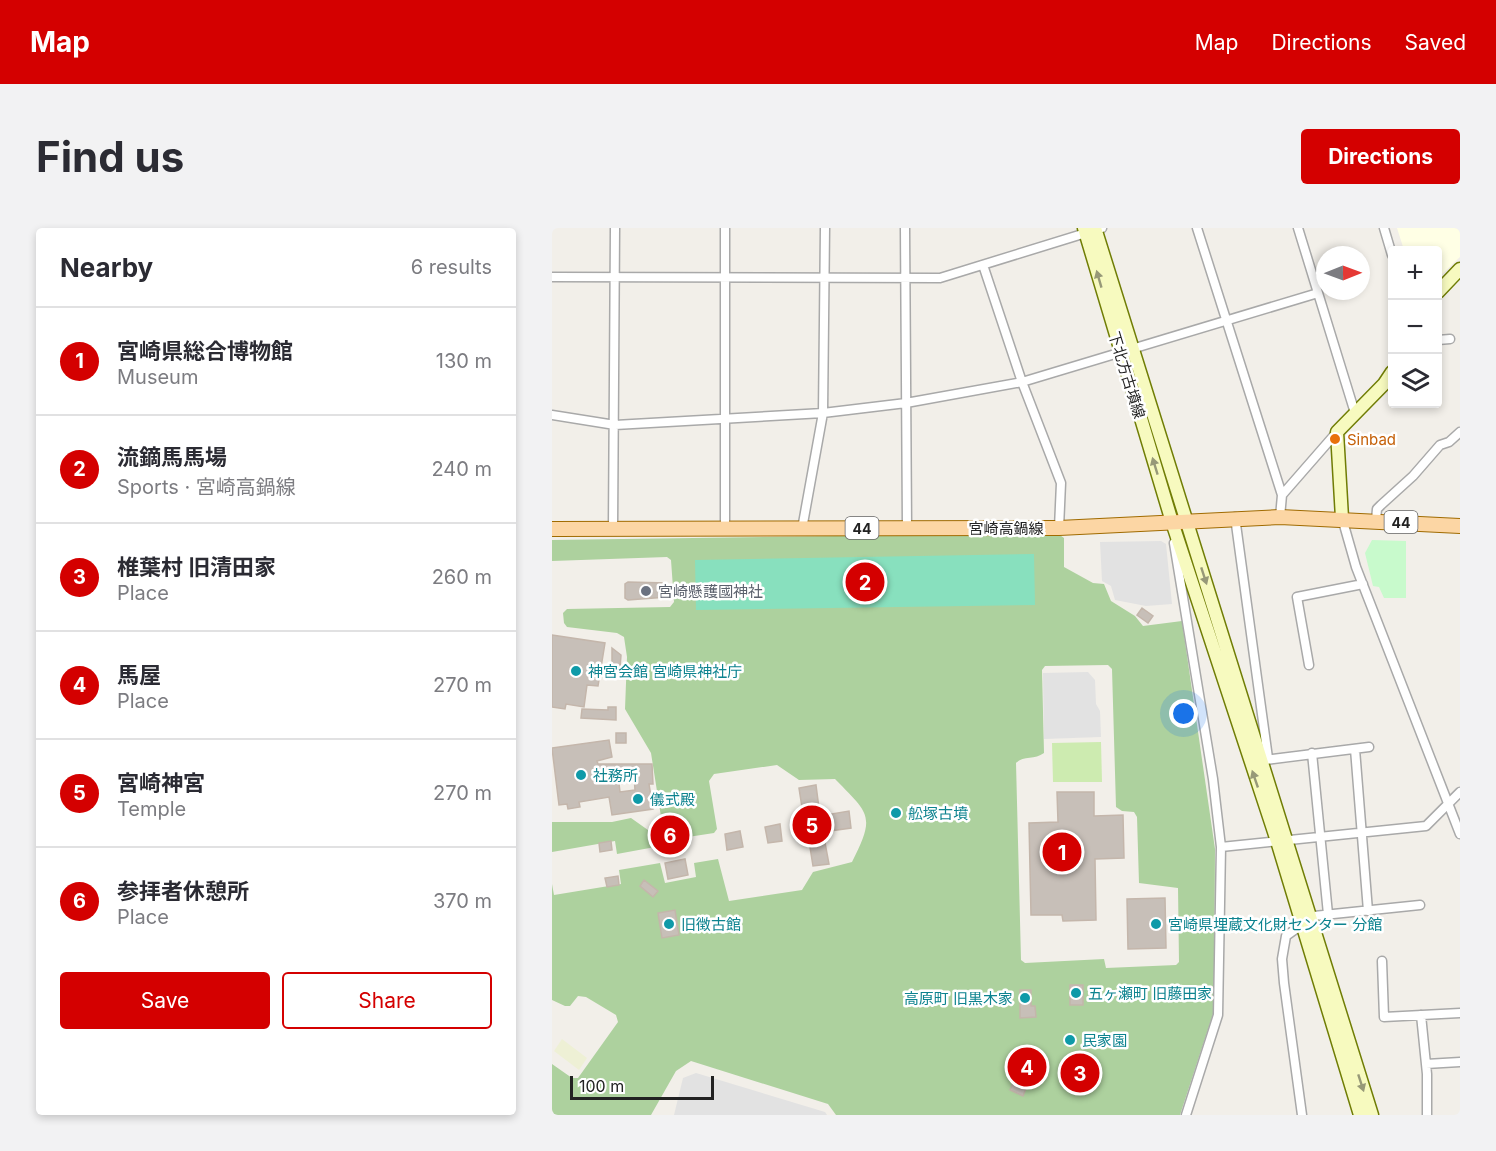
<!DOCTYPE html>
<meta charset="utf-8">
<style>
:root{--surface:#fff;--page:#f2f2f3;--text:#2b2b33;--muted:#7c7c81;--line:#e1e1e2;--accent:#d40000}
body{margin:0;font-family:Inter,"Noto Sans JP",sans-serif;background:var(--page);color:var(--text)}
.controls{position:absolute;right:18px;top:18px;display:grid;overflow:hidden;border-radius:6px;box-shadow:0 3px 9px #0003}
.controls button{width:54px;height:54px;display:grid;place-items:center;padding:0;border:0;border-bottom:2px solid var(--line);background:var(--surface);color:var(--text);font:30px sans-serif}
.compass{position:absolute;left:764px;top:18px;width:54px;height:54px;border-radius:50%;background:var(--surface);box-shadow:0 3px 9px #0003;rotate:89deg}
.scale{position:absolute;left:18px;bottom:15px;width:144px;box-sizing:border-box;padding-left:6px;border:3px solid #222;border-top:0;font-size:16px;line-height:21px;white-space:nowrap;color:#222;-webkit-text-stroke:4px #fff;paint-order:stroke}
.you{position:absolute;left:632px;top:486px;width:21px;height:21px;margin:-15px;border:4px solid #fff;border-radius:50%;background:#1a73e8;box-shadow:0 0 0 9px #1a73e833}
.badge{display:grid;place-items:center;width:39px;height:39px;border-radius:50%;background:var(--accent);color:#fff;font-size:20px;font-weight:700}
.pin{position:absolute;translate:-50% -50%;border:3px solid #fff;box-shadow:0 2px 6px #0006}
.list{margin:0;padding:0;list-style:none}
h2{display:flex;justify-content:space-between;align-items:center;height:78px;margin:0;padding:0 24px;font-size:26px}
h2 small{font-size:20px;font-weight:400;color:var(--muted)}
.list li{display:grid;grid-template-columns:39px 1fr auto;gap:18px;align-items:center;box-sizing:border-box;height:108px;padding:0 24px;border-top:2px solid var(--line)}
.list b{display:block;font-size:22px;white-space:nowrap}
.list p{margin:0;font-size:20px;white-space:nowrap;color:var(--muted)}
.list em{font-size:20px;font-style:normal;color:var(--muted)}
.actions{display:flex;gap:12px;padding:18px 24px}
.actions a{flex:1;padding:14px 0;border:2px solid var(--accent);border-radius:6px;text-align:center;font-size:21px;color:var(--accent)}
.actions .main{background:var(--accent);color:#fff}
.icon{flex:none;width:33px;height:33px;fill:none;stroke:currentColor;stroke-width:2;stroke-linecap:round;stroke-linejoin:round}
.map{position:relative;flex:none;width:908px;height:887px;overflow:hidden;border-radius:6px}
header{display:flex;align-items:center;gap:36px;box-sizing:border-box;height:84px;padding:0 30px;background:var(--accent);color:#fff}
header strong{font-size:28px}
nav{display:flex;gap:33px;margin-inline-start:auto;font-size:21px}
.intro{display:flex;align-items:center;justify-content:space-between;box-sizing:border-box;height:144px;padding:0 36px}
h1{margin:0;font-size:42px}
.button{padding:15px 27px;border-radius:6px;background:var(--accent);color:#fff;font-size:21px;font-weight:700}
main{display:flex;gap:36px;padding:0 36px}
aside{flex:1;background:var(--surface);border-radius:6px;box-shadow:0 3px 9px #0003}
.map>svg:first-child{display:block}
.education{fill:#ffffe5}
.farmland{fill:#eef0d5}
.grass{fill:#cdebb0}
.forest{fill:#add19e;fill-rule:evenodd}
.park{fill:#c8facc}
.pitch{fill:#88e0be}
.parking{fill:#e2e2e2}
.building{fill:#c7bfb8;stroke:#c4b6ab;stroke-width:1.5;fill-rule:evenodd}
.lines{fill:none;stroke-linecap:round;stroke-linejoin:round}
.street-casing{stroke:#a9a9a9;stroke-width:11}
.secondary-casing{stroke:#707d05;stroke-width:15}
.primary-casing{stroke:#a06b00;stroke-width:16}
.street{stroke:#fff;stroke-width:8}
.secondary{stroke:#f7fabf;stroke-width:12}
.primary{stroke:#fcd6a4;stroke-width:14}
.oneway{fill:#979978}
.food-dot{fill:#e8710a;stroke:#fff;stroke-width:2}
.worship-dot{fill:#6b7280;stroke:#fff;stroke-width:2}
.culture-dot{fill:#0f9aa8;stroke:#fff;stroke-width:2}
.labels{text-anchor:middle;dominant-baseline:central;stroke-width:5;stroke-linejoin:round;paint-order:stroke}
.shield{fill:#fff;stroke:#646464;stroke-width:1.5}
.shield-label{font-size:14px;font-weight:bold;fill:#222}
.street-label{font-size:15px;fill:#222;stroke:#fff}
.food-label{font-size:15px;fill:#c56008;stroke:#fff;text-anchor:start}
.worship-label{font-size:15px;fill:#5b616d;stroke:#fff;text-anchor:start}
.culture-label{font-size:15px;fill:#0d838f;stroke:#fff;text-anchor:start}
</style>
<header>
<strong>Map</strong>
<nav><a>Map</a><a>Directions</a><a>Saved</a></nav>
</header>
<div class="intro"><h1>Find us</h1><a class="button">Directions</a></div>
<main>
<aside>
<h2>Nearby<small>6 results</small></h2>
<ul class="list">
<li><span class="badge">1</span><div><b>宮崎県総合博物館</b><p>Museum</p></div><em>130 m</em></li>
<li><span class="badge">2</span><div><b>流鏑馬馬場</b><p>Sports · 宮崎高鍋線</p></div><em>240 m</em></li>
<li><span class="badge">3</span><div><b>椎葉村 旧清田家</b><p>Place</p></div><em>260 m</em></li>
<li><span class="badge">4</span><div><b>馬屋</b><p>Place</p></div><em>270 m</em></li>
<li><span class="badge">5</span><div><b>宮崎神宮</b><p>Temple</p></div><em>270 m</em></li>
<li><span class="badge">6</span><div><b>参拝者休憩所</b><p>Place</p></div><em>370 m</em></li>
</ul>
<div class="actions"><a class="main">Save</a><a>Share</a></div>
</aside>
<div class="map">
<svg width="908" height="887" viewBox="0 0 908 887">
<rect width="100%" height="100%" fill="#f2efe9"/>
<!-- education -->
<path class="education" d="M845,0h63v29l-22,21v-28h-34z"/>
<!-- farmland -->
<path class="farmland" d="M10,811l25,19 -8,12 -25,-19z"/>
<!-- grass -->
<path class="grass" d="M549,514l1,40h-49l-1,-39z"/>
<!-- forest -->
<path class="forest" d="M505,305l7,5v29l29,16 11,1 7,17 24,15 8,10 39,-5 33,228 -1,162 -34,104h-344l-8,-11 -137,-43 -15,10 -25,44h-99v-51l20,14h6l40,-56 -2,-7 -30,-18 -8,-1 -8,10h-5l-13,-6v-116l2,11 67,-11 -2,-14 41,-7 5,20 31,-6 -2,-14 24,-4 11,42 73,-11 11,-18 39,-10c24,-47 17,-48 -17,-83l-36,1 -22,-15 -63,9 -5,7 8,48 -3,4 -26,4 -3,-17 -23,3 -11,-70 -26,-44 2,-52 -3,-20 -7,-4 -50,-6 -3,-4 -1,-10 4,-4 103,-2 4,-5 -3,-42 -4,-3 -115,4v-21zM556,437l4,4 4,138 6,4 12,1 3,5 2,66 39,5 1,74 -3,3 -70,3 -2,-9 -79,4 -4,-3 -5,-197c8,-8 19,-3 28,-10l-2,-83 3,-4z
M79,590l24,17v12l-38,7 -2,-13 -63,11v-30h60z"/>
<!-- park -->
<path class="park" d="M820,312l34,1v57h-22l-5,-11 -6,-1 -8,-33z"/>
<!-- pitch -->
<path class="pitch" d="M482,326l1,51 -339,5 -1,-50z"/>
<!-- parking -->
<path class="parking" d="M609,313l5,3 6,60 -26,2 -31,-6 -4,-14 -9,-5 -2,-39z
M536,444l7,8 1,24 4,7 1,26 -57,2 -1,-66z
M144,845l129,39 2,3h-153l9,-37z"/>
<!-- building -->
<path class="building" d="M76,354l39,1v14l-39,3 -3,-2v-14z
M590,380l11,8 -5,7 -11,-8z
M0,407l53,8 -7,43 -11,-1 -3,22 -18,-3 -1,5 -13,-2z
M60,420l9,7 -1,13 -8,-1z
M56,479h8v13l-35,-2 1,-9 26,1z
M64,505h10v10h-10z
M57,512l3,17 -15,4 1,3h54l1,20h-4l4,25 -41,6 -3,-18 -30,5 1,5 -12,2 -1,-5 -8,1 -7,-57zM66,547h16l1,15 -15,2z
M264,557l4,31 29,-5 2,17 -28,4 6,32 -16,2 -4,-25 -4,1 -1,-7 -4,1 -3,-14 5,-1 -1,-7h2l-4,-26z
M505,564h37v24l29,-1 1,43 -29,1 1,61 -33,1 -1,-6h-31l-2,-92 29,-1z
M228,596l2,17 -14,2 -3,-16z
M126,598l3,15 -20,3 -3,-15z
M188,603l3,16 -16,3 -2,-16z
M59,613l1,9 -12,2 -1,-9z
M133,631l3,16 -20,4 -3,-16z
M66,648l1,9 -12,2 -2,-9z
M92,652l14,11 -5,6 -13,-11z
M613,670l1,50 -38,1 -1,-50z
M123,682l4,25 -17,3 -4,-25z
M518,757h13v20h-13z
M468,762h11v16h4l1,11 -16,1z
M472,830l12,5 -13,33 -13,-6z
M521,837h14l1,27h-15z"/>
<g class="lines">
<defs>
<path id="street" d="M173,0v301
M353,0l2,300
M645,0l85,267
M746,0l57,185
M832,0l8,27
M431,37l39,117 39,101 -2,45
M0,49l388,1 162,-50
M886,112l12,-1
M0,187l63,10 208,-12 83,-10 116,-21 296,-89
M683,289l33,241
M728,289l2,-22 55,-63
M790,290l14,49 104,267
M824,292l1,-11 4,-4 32,-29 27,-31 9,-3 11,-10
M61,301l2,-301
M250,301l21,-116 2,-185
M622,315l39,236 8,68 -3,168 -32,100
M757,437l-12,-68 66,-13
M803,521l13,162
M760,525l16,161
M713,532l104,-13
M669,619l205,-21 34,-34
M830,733l2,56 76,-4
M869,787l6,59v41
M874,836l34,-2
M750,887l-18,-132 -2,-24 4,-23 28,-20 106,-11"/>
<path id="secondary" d="M532,0l88,294 105,319 83,274
M543,0l277,887
M886,64l22,-23
M790,290l-5,-86 47,-48 8,-12"/>
<path id="primary" d="M0,301l507,-1 221,-11 180,9"/>
</defs>
<!-- street casing -->
<use href="#street" class="street-casing"/>
<!-- secondary casing -->
<use href="#secondary" class="secondary-casing"/>
<!-- primary casing -->
<use href="#primary" class="primary-casing"/>
<!-- street -->
<use href="#street" class="street"/>
<!-- secondary -->
<use href="#secondary" class="secondary"/>
<!-- primary -->
<use href="#primary" class="primary"/>
</g>
<!-- one-way arrows -->
<defs><path id="oneway-solid" d="M-6-.8H1V-3.2L6.5 0L1 3.2V.8H-6Z" transform="scale(1.5)"/></defs>
<g class="oneway">
<use href="#oneway-solid" transform="translate(547 51) rotate(-106)"/>
<use href="#oneway-solid" transform="translate(603 238) rotate(-107)"/>
<use href="#oneway-solid" transform="translate(652 348) rotate(72)"/>
<use href="#oneway-solid" transform="translate(703 551) rotate(-109)"/>
<use href="#oneway-solid" transform="translate(809 855) rotate(72)"/>
</g>
<!-- markers -->
<circle class="food-dot" cx="783" cy="211" r="6"/>
<circle class="worship-dot" cx="94" cy="363" r="6"/>
<g class="culture-dot">
<circle cx="24" cy="443" r="6"/>
<circle cx="29" cy="547" r="6"/>
<circle cx="86" cy="571" r="6"/>
<circle cx="344" cy="585" r="6"/>
<circle cx="117" cy="696" r="6"/>
<circle cx="604" cy="696" r="6"/>
<circle cx="524" cy="765" r="6"/>
<circle cx="473" cy="770" r="6"/>
<circle cx="518" cy="812" r="6"/>
</g>
<g class="labels">
<!-- shield labels -->
<g class="shield">
<rect x="832.5" y="283" width="33" height="22" rx="4.5"/>
<rect x="293.5" y="289" width="33" height="22" rx="4.5"/>
</g>
<g class="shield-label">
<text x="849" y="294">44</text>
<text x="310" y="300">44</text>
</g>
<!-- street labels -->
<g class="street-label">
<text transform="translate(575 147) rotate(73)">下北方古墳線</text>
<text x="454" y="300">宮崎高鍋線</text>
</g>
<!-- food labels -->
<g class="food-label">
<text x="795" y="211">Sinbad</text>
</g>
<!-- worship labels -->
<g class="worship-label">
<text x="106" y="363">宮崎懸護國神社</text>
</g>
<!-- culture labels -->
<g class="culture-label">
<text x="36" y="443">神宮会館 宮崎県神社庁</text>
<text x="41" y="547">社務所</text>
<text x="98" y="571">儀式殿</text>
<text x="356" y="585">舩塚古墳</text>
<text x="129" y="696">旧徴古館</text>
<text x="616" y="696">宮崎県埋蔵文化財センター 分館</text>
<text x="536" y="765">五ヶ瀬町 旧藤田家</text>
<text x="461" y="770" text-anchor="end">高原町 旧黒木家</text>
<text x="530" y="812">民家園</text>
</g>
</g>
</svg>
<div class="controls">
<button>+</button>
<button>−</button>
<button><svg class="icon" aria-label="layers" viewBox="0 0 24 24"><path d="M12 4l9 5-9 5-9-5zM3 14l9 5 9-5"/></svg></button>
</div>
<svg class="compass" viewBox="-18 -18 36 36"><path d="M0-13l5 13h-10z" fill="#e53935"/><path d="M0 13l5-13h-10z" fill="#7c7c81"/></svg>
<div class="scale">100 m</div>
<div class="you"></div>
<div class="pin badge" style="left:510px;top:624px">1</div>
<div class="pin badge" style="left:313px;top:354px">2</div>
<div class="pin badge" style="left:528px;top:845px">3</div>
<div class="pin badge" style="left:475px;top:839px">4</div>
<div class="pin badge" style="left:260px;top:597px">5</div>
<div class="pin badge" style="left:118px;top:607px">6</div>
</div>
</main>
